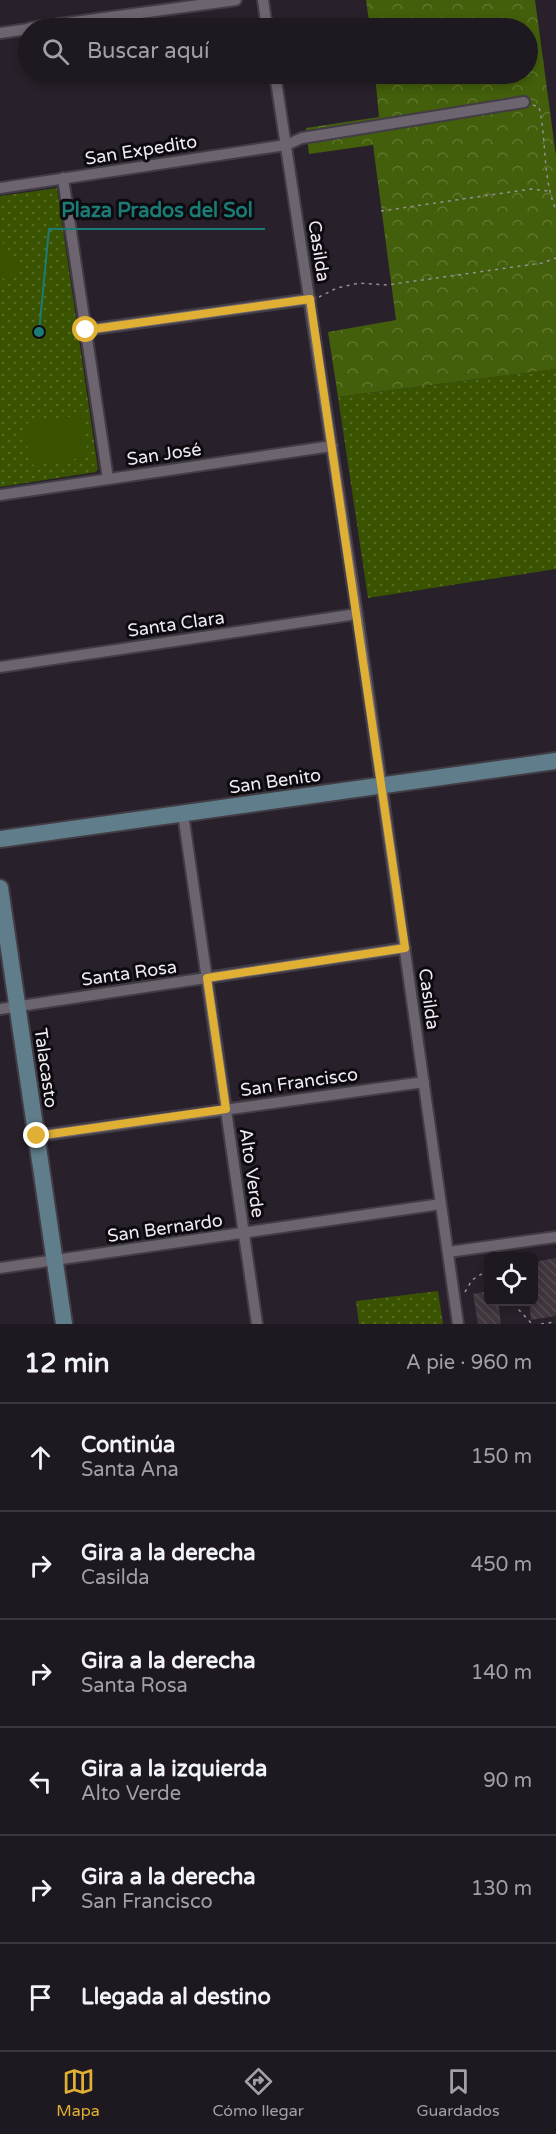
<!DOCTYPE html>
<html lang="es">
<meta charset="utf-8">
<style>
:root{--surface:#1e1820;--page:#262129;--text:#f1f3f6;--muted:#a1a0a5;--line:#3c373e;--accent:#dfb034}
body{margin:0;font-family:"Varela Round",sans-serif;background:var(--page);color:var(--text)}
.controls{position:absolute;right:18px;bottom:18px;display:grid;overflow:hidden;border-radius:9px;box-shadow:0 3px 9px #0003}
.controls button{width:54px;height:54px;display:grid;place-items:center;padding:0;border:0;border-bottom:2px solid var(--line);background:var(--surface);color:var(--text);font:30px sans-serif}
.stop{position:absolute;width:18px;height:18px;margin:-14px;border:4px solid #dfb034;border-radius:50%;background:#fff}
.stop.end{background:#dfb034;border-color:#fff;box-shadow:0 2px 6px #0008}
.list{margin:0;padding:0;list-style:none}
h2{display:flex;justify-content:space-between;align-items:center;height:78px;margin:0;padding:0 24px;font-size:26px}
h2 small{font-size:20px;font-weight:400;color:var(--muted)}
.list li{display:grid;grid-template-columns:39px 1fr auto;gap:18px;align-items:center;box-sizing:border-box;height:108px;padding:0 24px;border-top:2px solid var(--line)}
.list b{display:block;font-size:22px;white-space:nowrap}
.list p{margin:0;font-size:20px;white-space:nowrap;color:var(--muted)}
.list em{font-size:20px;font-style:normal;color:var(--muted)}
.icon{flex:none;width:33px;height:33px;fill:none;stroke:currentColor;stroke-width:2;stroke-linecap:round;stroke-linejoin:round}
.map{position:relative;flex:none;width:556px;height:1324px;overflow:hidden}
.search{position:absolute;background:var(--surface);box-shadow:0 3px 9px #0003;left:18px;right:18px;top:18px;height:66px;display:flex;align-items:center;gap:15px;box-sizing:border-box;padding:0 21px;border-radius:33px;color:var(--muted);font-size:22px}
.sheet{height:726px;background:var(--surface)}
nav{display:flex;justify-content:space-around;align-items:center;box-sizing:border-box;height:84px;border-top:2px solid var(--line);background:var(--surface);font-size:16px;color:var(--muted)}
nav a{display:grid;justify-items:center;gap:3px}
nav .on{color:var(--accent)}
.map>svg:first-child{display:block}
.green{fill:url(#green-dots)}
.forest{fill:url(#forest-crowns)}
.pitch{fill:#395300}
.building{fill:url(#building-back-hatch)}
.lines{fill:none;stroke-linecap:round;stroke-linejoin:round}
.street-casing{stroke:#423c44;stroke-width:14}
.secondary-casing{stroke:#423c44;stroke-width:20}
.path{stroke:#958f97;stroke-width:1.5;stroke-dasharray:3 4.5;stroke-linecap:butt}
.street{stroke:#6c646f;stroke-width:10}
.secondary{stroke:#5f7d8b;stroke-width:16}
.route{stroke:#dfb034;stroke-width:8}
.labels{text-anchor:middle;dominant-baseline:central;stroke-width:6;stroke-linejoin:round;paint-order:stroke}
.street-label{font-size:18px;fill:#f1ecf3;stroke:#0e0b10}
.leader{fill:none;stroke:#1a7c75;stroke-width:2}
.callout-dot{fill:#1a7c75;stroke:#0e0b10;stroke-width:2}
.callout-label{font-size:20px;text-anchor:middle;font-weight:bold;fill:#1a7c75;stroke:#0e0b10;stroke-width:6;stroke-linejoin:round;paint-order:stroke}
</style>
<div class="map">
<svg width="556" height="1324" viewBox="0 0 556 1324">
<defs>
<pattern id="green-dots" width="8" height="8" patternUnits="userSpaceOnUse" patternTransform="scale(1.5)"><rect width="8" height="8" fill="#395300"/><path d="M2 2h.1M6 6h.1" fill="none" stroke="#566c26" stroke-width="1.8" stroke-linecap="round"/></pattern>
<pattern id="forest-crowns" width="20" height="18" patternUnits="userSpaceOnUse" patternTransform="scale(1.5)"><rect width="20" height="18" fill="#435f0b"/><path d="M2 6a3 3 0 1 1 6 0M12 15a3 3 0 1 1 6 0" fill="none" stroke="#5f762f"/></pattern>
<pattern id="building-back-hatch" width="6" height="6" patternUnits="userSpaceOnUse" patternTransform="scale(1.5)"><rect width="6" height="6" fill="#40363e"/><path d="M-1 5l2 2M0 0l6 6M5-1l2 2" fill="none" stroke="#534a51"/></pattern>
</defs>
<rect width="100%" height="100%" fill="#28202a"/>
<!-- green -->
<path class="green" d="M57,188l41,281 -2,3 -96,15v-291z
M556,369v200l-188,29 -30,-201z
M438,1291l5,33h-84l-3,-23z"/>
<!-- forest -->
<path class="forest" d="M366,0h169l21,156v213l-218,28 -10,-65 68,-12 -23,-175 -64,9 -3,-26 73,-11 -4,-43h153v-46h-158z"/>
<!-- pitch -->
<path class="pitch" d="M2,242l19,24 -21,15v-38z
M82,415l6,42 -58,8 -6,-41z"/>
<!-- building -->
<path class="building" d="M556,1258v58l-25,4 -2,-18h5v-40z
M489,1291v11h9l3,22h-23l-5,-30z"/>
<g class="lines">
<defs>
<path id="street" d="M263,0l4,28
M30,28l206,-28
M0,33l28,-4
M275,74l82,540 101,710
M63,178l45,301
M0,188l286,-43 16,-7 222,-36
M86,330l224,-31
M0,495l332,-49
M0,667l357,-53
M183,814l74,510
M0,1009l405,-61
M37,1136l387,-54
M448,1252l108,-15
M0,1268l441,-64"/>
<path id="secondary" d="M0,839l556,-78
M0,888l64,436"/>
</defs>
<!-- street casing -->
<use href="#street" class="street-casing"/>
<!-- secondary casing -->
<use href="#secondary" class="secondary-casing"/>
<!-- path -->
<path class="path" d="M533,105l6,2c8,34 3,70 17,103
M381,211l150,-22 17,2
M319,297l18,-9 22,-5 28,2 155,-22 14,-5
M465,1292l7,-12 16,-10
M519,1302v8l13,14
M541,1324l15,-2"/>
<!-- street -->
<use href="#street" class="street"/>
<!-- secondary -->
<use href="#secondary" class="secondary"/>
</g>
<g class="lines">
<!-- route -->
<path class="route" d="M37,1136l189,-27 -19,-131 198,-30 -95,-649 -224,31"/>
</g>
<g class="labels">
<!-- street labels -->
<g class="street-label">
<text transform="translate(141 150) rotate(-9)">San Expedito</text>
<text transform="translate(319 251) rotate(81)">Casilda</text>
<text transform="translate(164 454) rotate(-8)">San José</text>
<text transform="translate(176 624) rotate(-8)">Santa Clara</text>
<text transform="translate(275 781) rotate(-8)">San Benito</text>
<text transform="translate(129 973) rotate(-8)">Santa Rosa</text>
<text transform="translate(429 999) rotate(82)">Casilda</text>
<text transform="translate(46 1068) rotate(82)">Talacasto</text>
<text transform="translate(299 1082) rotate(-8)">San Francisco</text>
<text transform="translate(252 1173) rotate(82)">Alto Verde</text>
<text transform="translate(165 1228) rotate(-8)">San Bernardo</text>
</g>
</g>
<!-- callouts -->
<path class="leader" d="M39 332L49 229H265"/>
<circle class="callout-dot" cx="39" cy="332" r="6"/>
<g class="callout-label">
<text x="157" y="217">Plaza Prados del Sol</text>
</g>
</svg>
<div class="controls">
<button><svg class="icon" aria-label="locate" viewBox="0 0 24 24"><circle cx="12" cy="12" r="6"/><path d="M12 2v4M12 18v4M2 12h4M18 12h4"/></svg></button>
</div>
<div class="stop" style="left:86px;top:330px"></div>
<div class="stop end" style="left:37px;top:1136px"></div>
<div class="search"><svg class="icon" aria-label="search" viewBox="0 0 24 24"><circle cx="10" cy="10" r="6"/><path d="M15 15l6 6"/></svg>Buscar aquí</div>
</div>
<section class="sheet">
<h2>12 min<small>A pie · 960 m</small></h2>
<ul class="list">
<li><svg class="icon" aria-label="ahead" viewBox="0 0 24 24"><path d="M12 20V5M6 11l6-6 6 6"/></svg><div><b>Continúa</b><p>Santa Ana</p></div><em>150 m</em></li>
<li><svg class="icon" aria-label="right" viewBox="0 0 24 24"><path d="M7 20v-9h11M14 6l5 5-5 5"/></svg><div><b>Gira a la derecha</b><p>Casilda</p></div><em>450 m</em></li>
<li><svg class="icon" aria-label="right" viewBox="0 0 24 24"><path d="M7 20v-9h11M14 6l5 5-5 5"/></svg><div><b>Gira a la derecha</b><p>Santa Rosa</p></div><em>140 m</em></li>
<li><svg class="icon" aria-label="left" viewBox="0 0 24 24"><path d="M17 20v-9H6M10 6l-5 5 5 5"/></svg><div><b>Gira a la izquierda</b><p>Alto Verde</p></div><em>90 m</em></li>
<li><svg class="icon" aria-label="right" viewBox="0 0 24 24"><path d="M7 20v-9h11M14 6l5 5-5 5"/></svg><div><b>Gira a la derecha</b><p>San Francisco</p></div><em>130 m</em></li>
<li><svg class="icon" aria-label="arrive" viewBox="0 0 24 24"><path d="M6 21V4h12l-3 4 3 4H6"/></svg><div><b>Llegada al destino</b></div></li>
</ul>
</section>
<nav>
<a class="on"><svg class="icon" aria-label="map" viewBox="0 0 24 24"><path d="M3 6l6-2 6 2 6-2v14l-6 2-6-2-6 2zM9 4v14M15 6v14"/></svg>Mapa</a>
<a><svg class="icon" aria-label="directions" viewBox="0 0 24 24"><path d="M12 3l9 9-9 9-9-9zM9 14v-3h6M13 9l2 2-2 2"/></svg>Cómo llegar</a>
<a><svg class="icon" aria-label="saved" viewBox="0 0 24 24"><path d="M7 4h10v16l-5-4-5 4z"/></svg>Guardados</a>
</nav>
